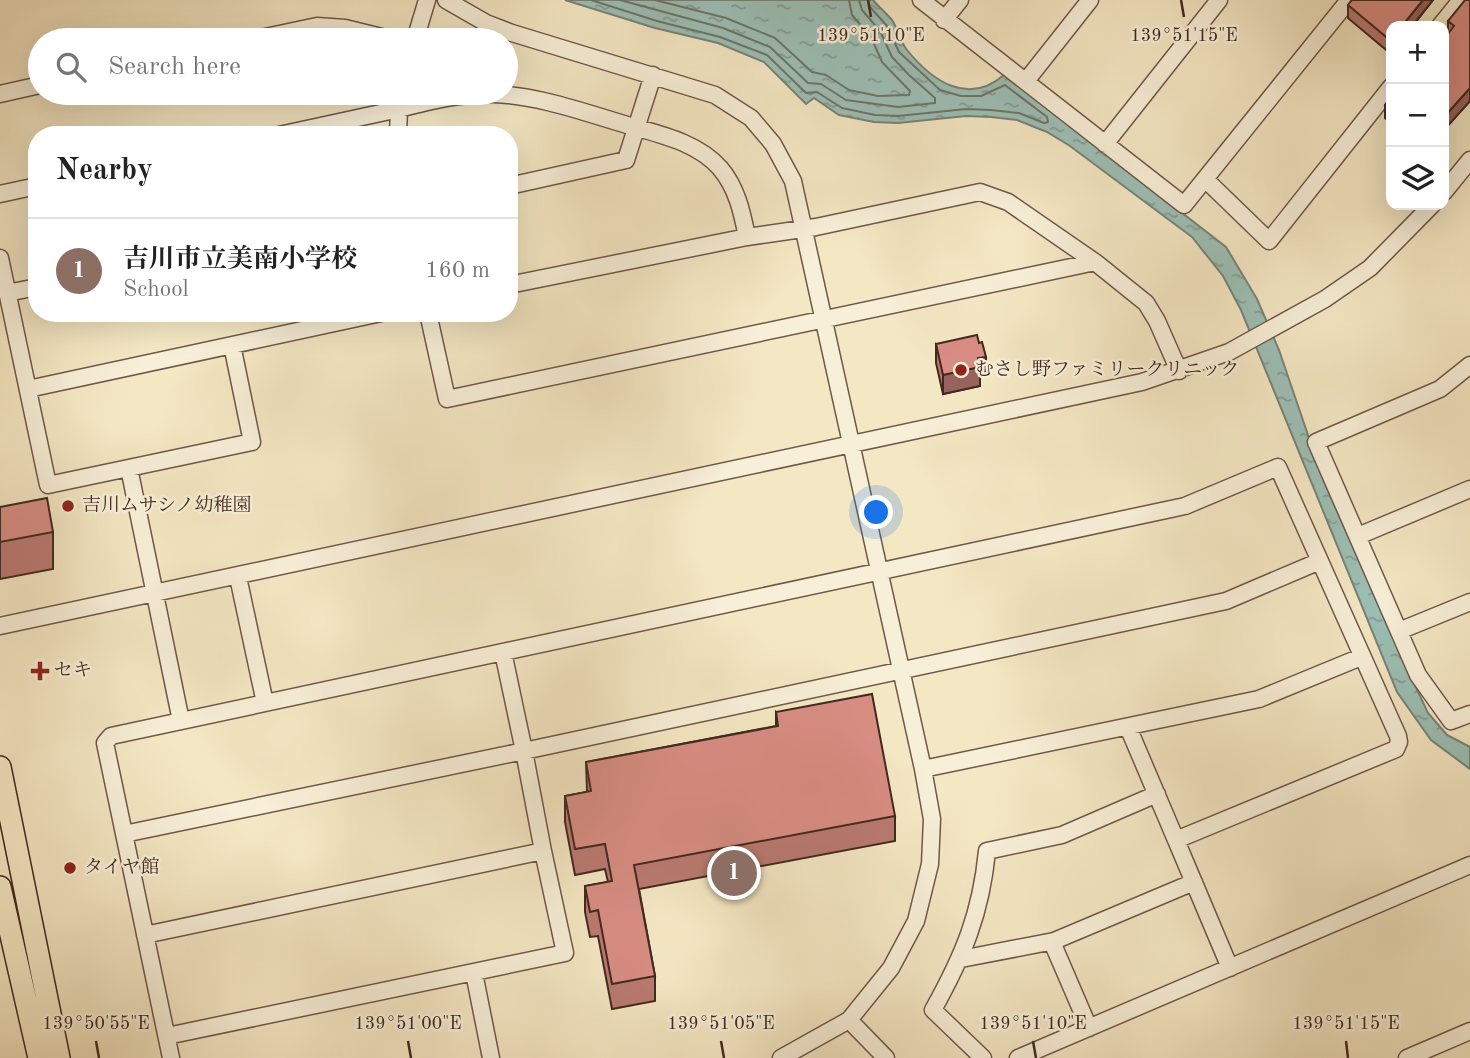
<!DOCTYPE html>
<meta charset="utf-8">
<style>
:root{--surface:#fff;--page:#f2f2f2;--text:#222;--muted:#767676;--line:#e0e0e0;--accent:#db2777}
body{margin:0;font-family:"Old Standard TT","Noto Serif JP",serif;background:var(--page);color:var(--text)}
.controls{position:absolute;right:21px;top:21px;display:grid;overflow:hidden;border-radius:14px;box-shadow:0 7px 28px #0002}
.controls button{width:63px;height:63px;display:grid;place-items:center;padding:0;border:0;border-bottom:2px solid var(--line);background:var(--surface);color:var(--text);font:35px sans-serif}
.you{position:absolute;left:877px;top:513px;width:24px;height:24px;margin:-18px;border:5px solid #fff;border-radius:50%;background:#1a73e8;box-shadow:0 0 0 10px #1a73e833}
.badge{display:grid;place-items:center;width:46px;height:46px;border-radius:50%;background:var(--accent);color:#fff;font-size:23px;font-weight:700}
.pin{position:absolute;translate:-50% -50%;border:4px solid #fff;box-shadow:0 2px 7px #0006}
.list{margin:0;padding:0;list-style:none}
h2{display:flex;justify-content:space-between;align-items:center;height:91px;margin:0;padding:0 28px;font-size:30px}
h2 small{font-size:23px;font-weight:400;color:var(--muted)}
.list li{display:grid;grid-template-columns:46px 1fr auto;gap:21px;align-items:center;box-sizing:border-box;height:105px;padding:0 28px;border-top:2px solid var(--line)}
.list b{display:block;font-size:26px;white-space:nowrap}
.list p{margin:0;font-size:23px;white-space:nowrap;color:var(--muted)}
.list em{font-size:23px;font-style:normal;color:var(--muted)}
.icon{flex:none;width:38px;height:38px;fill:none;stroke:currentColor;stroke-width:2;stroke-linecap:round;stroke-linejoin:round}
.map{position:relative;flex:none;width:1470px;height:1058px;overflow:hidden}
.search{position:absolute;background:var(--surface);box-shadow:0 7px 28px #0002;left:28px;top:28px;width:490px;height:77px;display:flex;align-items:center;gap:18px;box-sizing:border-box;padding:0 24px;border-radius:38px;color:var(--muted);font-size:26px}
.panel{position:absolute;background:var(--surface);box-shadow:0 7px 28px #0002;left:28px;top:126px;width:490px;height:196px;border-radius:28px}
.map>svg:first-child{display:block}
.water{fill:url(#water-ripples);stroke:#788379;stroke-width:2}
.lines{fill:none;stroke-linecap:round;stroke-linejoin:round}
.shore{stroke:#6e746a;stroke-width:2}
.minor-casing{stroke:#6e5849;stroke-width:19}
.major-casing{stroke:#412920;stroke-width:24}
.minor{stroke:#f8efd8;stroke-width:16}
.major{stroke:#f4e7c3;stroke-width:21}
.wall{fill:#ba7971;stroke:#412920;stroke-width:2}
.shaded-wall{fill:#97635c;stroke:#412920;stroke-width:2}
.building{fill:#d88d83;stroke:#412920;stroke-width:2}
.ticks{fill:none;stroke:#412920;stroke-width:2.5}
.poi-dot{fill:#8f2418;stroke:#f8efd8;stroke-width:2.5}
.labels{text-anchor:middle;dominant-baseline:central;stroke-width:5;stroke-linejoin:round;paint-order:stroke}
.poi-label{font-size:19px;fill:#412920;stroke:#f8efd8;text-anchor:start}
.ticks-label{font-size:18px;text-anchor:middle;fill:#412920;stroke:#f8efd8;stroke-width:5;stroke-linejoin:round;paint-order:stroke}
</style>
<div class="map">
<svg width="1470" height="1058" viewBox="0 0 1470 1058">
<defs>
<pattern id="water-ripples" width="26" height="14" patternUnits="userSpaceOnUse" patternTransform="scale(1.75)"><rect width="26" height="14" fill="#9cbfb5"/><path d="M2 4q2-2 4 0t4 0M15 11q2-2 4 0t4 0" fill="none" stroke="#819b93"/></pattern>
</defs>
<rect width="100%" height="100%" fill="#f4e7c3"/>
<filter id="stains"><feTurbulence type="fractalNoise" baseFrequency=".00286" numOctaves="4"/><feColorMatrix values="0 0 0 0 .2 0 0 0 0 .09 0 0 0 0 .02 0 0 0 .5 -.17"/></filter>
<radialGradient id="worn" r=".72"><stop offset=".6" stop-color="#630" stop-opacity="0"/><stop offset="1" stop-color="#630" stop-opacity=".3"/></radialGradient>
<!-- water -->
<path class="water" d="M565,0h308c6,7 13,13 19,20 6,9 8,21 15,30 25,31 61,56 97,25l222,172 31,52 22,51 44,129 83,187 22,47 19,22 23,12v22l-39,-29 -34,-48 -156,-382 -18,-34 -31,-39 -122,-91 -23,-14 -30,-12 -26,-3 -25,-1 -68,7 -24,-1 -35,-7 -25,-17 -8,6 -42,-42 -46,-19 -63,-15z"/>
<g class="lines">
<!-- shore -->
<path class="shore" d="M591,0l66,21 63,16 47,18 39,38 11,-1 25,16 33,7 23,1 68,-7 25,1 28,3 25,10 4,-1 -1,-5 -42,-32 -24,11h-20l-21,-6 -41,-38 -12,-26 -17,-19 -2,-7
M620,0l103,28 47,19 38,36 13,1 25,16 52,7 37,-4v-5l-26,-23 -17,-18 -12,-26 -18,-21 -3,-10
M655,0l71,18 49,20 37,34 14,3 23,15 29,6 31,-1 1,-4 -28,-29 -11,-25 -19,-22 -3,-15"/>
<defs>
<path id="minor" d="M446,0l40,23 26,10 203,62 36,23 22,26 20,37 130,588 9,50 -2,45 -14,57 -25,47 -42,52 -68,38
M921,0l263,205 165,-205
M944,20l16,-20
M1440,26l21,-26
M251,40l66,-14 28,2 49,12
M415,40l12,-40
M1026,81l64,-81
M0,94l40,-9
M279,135l120,-26 4,-16
M398,135l1,-26c31,-8 62,-16 95,-15 45,2 86,17 130,30 33,10 72,17 96,44 17,20 22,44 27,69
M1105,144l114,-144
M1205,179l64,62 122,-154
M509,186l117,-26 27,-85
M1444,192l26,-32
M0,194l37,-8
M0,258l48,227 204,-43 -20,-97
M509,285l238,-48 69,-10 164,-35 28,10 87,60 51,41 11,18 22,50
M7,293l30,-6
M428,313l19,86 648,-137
M1470,365l-30,24 -124,53 102,233 33,46 19,-7
M28,389l353,-76
M129,468l52,253
M1358,536l112,-47
M238,577l27,126
M0,626l1142,-244 87,-30 96,-53 45,-31 62,-63
M1399,631l71,-29
M923,769l336,-70 102,-42
M124,834l400,-83 -21,-99
M1176,840l54,128
M543,851l-19,-100 702,-150 94,-40
M145,935l398,-84 22,102 -398,83
M1052,942l37,86
M961,959l93,-18 140,-59
M474,973l17,85
M849,1020l37,38
M171,1058l-66,-315 6,-7 1074,-230 93,-39 120,269 1,6 -3,7 -220,91 -48,-113
M983,1058l-50,-48c30,-54 48,-96 54,-159l75,-16 95,-41
M1018,1058l452,-193
M1407,1058l63,-27"/>
<path id="major" d="M0,767l59,291
M0,887l39,171"/>
</defs>
<!-- minor casing -->
<use href="#minor" class="minor-casing"/>
<!-- major casing -->
<use href="#major" class="major-casing"/>
<!-- minor -->
<use href="#minor" class="minor"/>
<!-- major -->
<use href="#major" class="major"/>
</g>
<!-- wall -->
<path class="wall" d="M1352,0h81l-42,54 -43,-36v-13z
M1470,0v101l-26,29v-91l4,-5v-13z
M1391,97v26l-6,-5v-13z
M936,344l50,32 -6,1v9l-37,8 -7,-31z
M0,507l53,25v37l-53,10z
M776,712l119,104v25l-256,48 16,87v25l-43,8 -14,-73 -8,1 -5,-25v-26l23,-4 -3,-13 -30,6 -10,-53v-26l22,-4 -1,-30 190,-36z"/>
<!-- shaded-wall -->
<path class="shaded-wall" d="M1423,0h10l-21,26h-10z
M1470,88v13l-26,29v-13z
M986,357v19l-6,1v9l-37,8v-19l35,-17z"/>
<!-- building -->
<path class="building" d="M1352,0h71l-21,26h-11v15l-43,-36z
M1465,0h5v88l-26,29v-78l10,-13 -6,-5z
M1391,97v13l-6,-5z
M977,335l2,8 3,-1 4,15 -8,1 2,9 -37,8 -7,-31z
M47,498l6,34 -53,10v-35z
M872,694l23,122 -261,49 21,111 -43,8 -14,-74 -8,2 -5,-26 27,-5 -7,-37 -30,5 -10,-53 26,-5 -5,-29 192,-36 -2,-14z"/>
<!-- ticks -->
<path class="ticks" d="M868,0l3,17M1181,0l3,17M96,1041l3,17M408,1041l3,17M721,1041l3,17M1033,1041l3,17M1346,1041l2,17"/>
<!-- markers -->
<g class="poi-dot">
<circle cx="961" cy="370" r="7"/>
<circle cx="68" cy="506" r="7"/>
<path d="M36.5 660.5h7v7h7v7h-7v7h-7v-7h-7v-7h7z"/>
<circle cx="70" cy="868" r="7"/>
</g>
<g class="labels">
<!-- poi labels -->
<g class="poi-label">
<text x="975" y="370">むさし野ファミリークリニック</text>
<text x="82" y="506">吉川ムサシノ幼稚園</text>
<text x="54" y="671">セキ</text>
<text x="84" y="868">タイヤ館</text>
</g>
</g>
<g class="ticks-label">
<text x="871" y="41">139°51'10"E</text>
<text x="1184" y="41">139°51'15"E</text>
<text x="96" y="1029">139°50'55"E</text>
<text x="408" y="1029">139°51'00"E</text>
<text x="721" y="1029">139°51'05"E</text>
<text x="1033" y="1029">139°51'10"E</text>
<text x="1346" y="1029">139°51'15"E</text>
</g>
<rect width="100%" height="100%" filter="url(#stains)"/>
<rect width="100%" height="100%" fill="url(#worn)"/>
</svg>
<div class="controls">
<button>+</button>
<button>−</button>
<button><svg class="icon" aria-label="layers" viewBox="0 0 24 24"><path d="M12 4l9 5-9 5-9-5zM3 14l9 5 9-5"/></svg></button>
</div>
<div class="you"></div>
<div class="pin badge" style="left:734px;top:873px;background:#8d6e63">1</div>
<div class="search"><svg class="icon" aria-label="search" viewBox="0 0 24 24"><circle cx="10" cy="10" r="6"/><path d="M15 15l6 6"/></svg>Search here</div>
<section class="panel">
<h2>Nearby<small></small></h2>
<ul class="list">
<li><span class="badge" style="background:#8d6e63">1</span><div><b>吉川市立美南小学校</b><p>School</p></div><em>160 m</em></li>
</ul>
</section>
</div>
